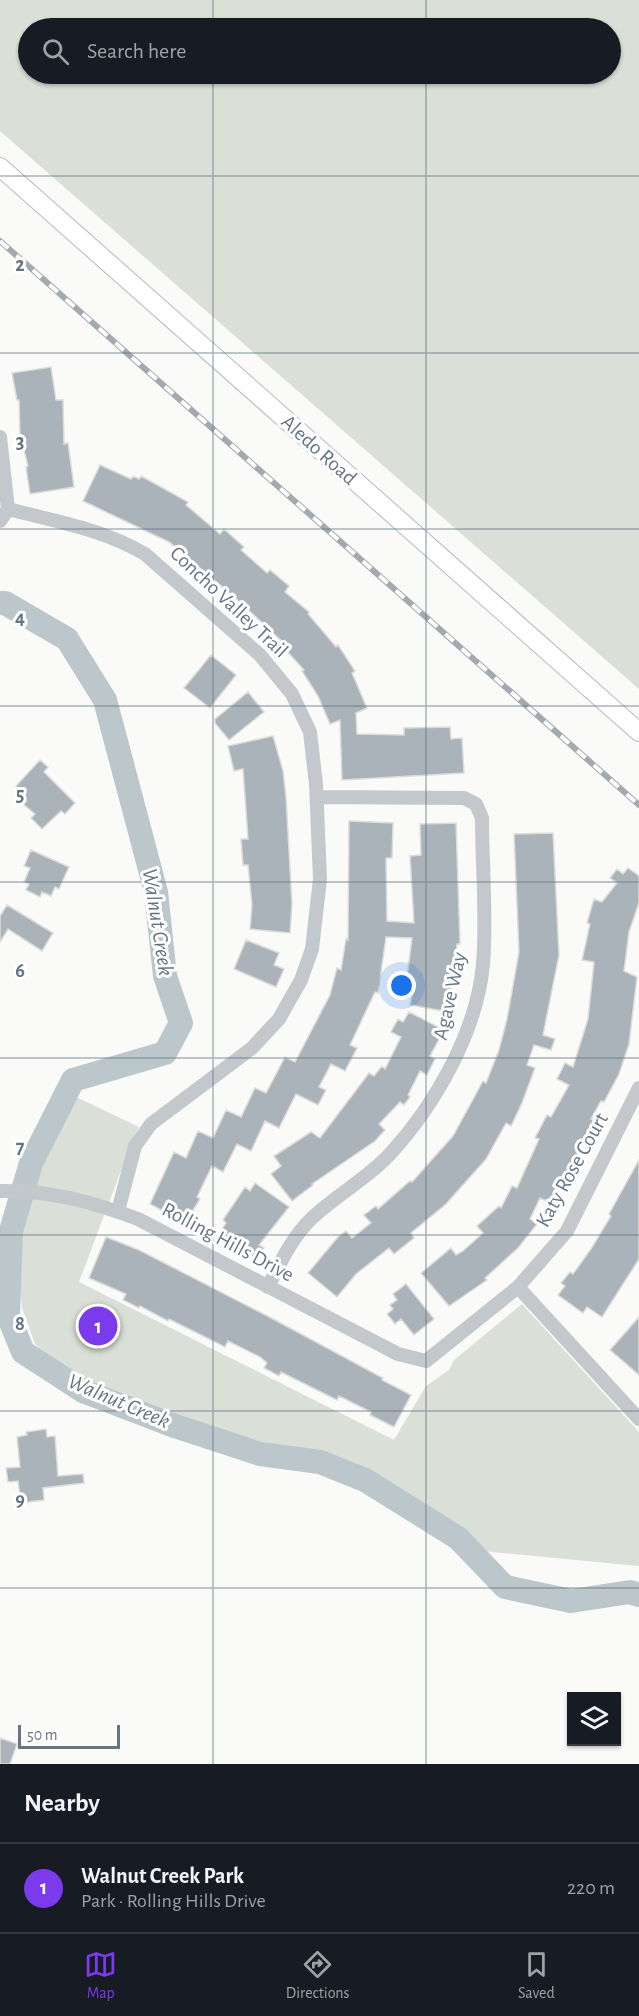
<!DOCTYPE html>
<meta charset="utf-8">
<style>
:root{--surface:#171b24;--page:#242831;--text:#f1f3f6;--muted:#9ea1a6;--line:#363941;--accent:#7c3aed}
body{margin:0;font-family:"Alegreya Sans",sans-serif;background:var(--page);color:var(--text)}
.controls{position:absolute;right:18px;bottom:18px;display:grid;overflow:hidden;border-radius:0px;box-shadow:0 2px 4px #0004}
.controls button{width:54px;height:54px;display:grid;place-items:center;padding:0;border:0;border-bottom:2px solid var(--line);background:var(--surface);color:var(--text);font:30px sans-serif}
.scale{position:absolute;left:18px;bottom:15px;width:102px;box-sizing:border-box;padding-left:6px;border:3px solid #657683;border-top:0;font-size:16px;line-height:21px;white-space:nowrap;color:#657683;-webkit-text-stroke:4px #fff;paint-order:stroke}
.you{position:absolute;left:402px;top:986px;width:21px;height:21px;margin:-15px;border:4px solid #fff;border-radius:50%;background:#1a73e8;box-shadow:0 0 0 9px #1a73e833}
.badge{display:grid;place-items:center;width:39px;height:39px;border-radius:50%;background:var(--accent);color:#fff;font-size:20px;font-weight:700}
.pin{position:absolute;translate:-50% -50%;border:3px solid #fff;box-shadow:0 2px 6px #0006}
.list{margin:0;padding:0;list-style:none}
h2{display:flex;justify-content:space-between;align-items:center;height:78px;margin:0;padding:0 24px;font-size:26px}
h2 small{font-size:20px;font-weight:400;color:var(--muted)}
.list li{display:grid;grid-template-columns:39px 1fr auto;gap:18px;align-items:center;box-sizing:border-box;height:90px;padding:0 24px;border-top:2px solid var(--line)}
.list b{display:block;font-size:22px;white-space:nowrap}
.list p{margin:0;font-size:20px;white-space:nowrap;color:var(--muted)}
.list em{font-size:20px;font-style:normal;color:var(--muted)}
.icon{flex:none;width:33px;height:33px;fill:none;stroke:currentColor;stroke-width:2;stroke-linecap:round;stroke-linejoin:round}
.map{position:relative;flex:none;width:639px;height:1764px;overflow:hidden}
.search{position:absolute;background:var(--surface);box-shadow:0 2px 4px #0004;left:18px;right:18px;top:18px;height:66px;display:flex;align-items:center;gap:15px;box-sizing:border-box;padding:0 21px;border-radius:33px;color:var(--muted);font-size:22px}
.sheet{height:168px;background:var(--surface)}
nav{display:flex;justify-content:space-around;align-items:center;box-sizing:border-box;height:84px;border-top:2px solid var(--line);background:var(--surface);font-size:16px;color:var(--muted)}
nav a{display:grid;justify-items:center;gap:3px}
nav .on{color:var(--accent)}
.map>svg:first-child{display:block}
.green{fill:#dadfd7;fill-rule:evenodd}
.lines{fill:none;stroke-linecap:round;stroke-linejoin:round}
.river{stroke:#bbc7cb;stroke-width:24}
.building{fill:#aab3b9;stroke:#dcdcda;stroke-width:1.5}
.secondary-casing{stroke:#b3babf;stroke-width:20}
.street{stroke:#c3c8cc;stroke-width:14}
.secondary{stroke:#fff;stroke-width:18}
.rail-casing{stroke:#a2aab0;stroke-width:6}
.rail{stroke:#fff;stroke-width:4;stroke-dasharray:11;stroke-linecap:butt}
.grid{fill:none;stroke:#657683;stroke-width:1.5;stroke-opacity:0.55}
.labels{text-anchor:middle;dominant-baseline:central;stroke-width:6;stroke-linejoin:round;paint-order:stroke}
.street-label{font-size:21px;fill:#657683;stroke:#fff}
.water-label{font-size:22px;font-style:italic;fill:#60757c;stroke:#fff}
.grid-label{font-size:20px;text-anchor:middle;font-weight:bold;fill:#657683;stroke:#fff;stroke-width:6;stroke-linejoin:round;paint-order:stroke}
</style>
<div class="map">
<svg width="639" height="1764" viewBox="0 0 639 1764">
<rect width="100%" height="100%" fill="#fafaf8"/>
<!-- green -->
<path class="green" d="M0,0h639v689l-639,-558zM28,28h582v46h-582z
M72,1095l67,32 -5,9 -55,146 315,158 32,-54 23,-16 5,-10 68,-56 117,128v134l-157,-15 -122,-80 -189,-55 -62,-23 -40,-20 -34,-29 -13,-36 -5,-39 3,-35 34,-103z"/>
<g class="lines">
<!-- river -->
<path class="river" d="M0,603h5l62,36 38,61 51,192 9,84 16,47 -16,30 -92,27 -42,83 -20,68 -3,84 15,37 60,39 89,34 88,29 60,8 45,18 93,58 47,49 66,14 59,-9 9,3"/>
</g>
<!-- building -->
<path class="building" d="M51,367l5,33h7l1,44 4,-1 6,44 -44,7 -4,-27 2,-1 -8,-32 -1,-34h-2l-5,-27z
M100,465l31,14 2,-3 6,3 2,-3 47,26 -2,3 34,29 4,-5 20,18 -3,3 26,23 3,-3 19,16 -4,6 24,20 -1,2 28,33 2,-2 17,26 -3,2 15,35 -11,5 1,21 47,1v-7l46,-1 1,12 11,-1 2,35 -122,7 -2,-60 -10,4 -12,-28 -16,-25 2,-1 -19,-21 2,-3 -46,-43 -72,-61 -86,-41z
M211,655l25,20 -26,33 -26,-20z
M248,692l16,20 -35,28 -14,-17v-4z
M273,736l10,35 3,26 6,107 -2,29 -40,-4 2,-24 -4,-40h-5l-2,-26h7l-5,-70 -9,2 -6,-25z
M40,760l8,7 -4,5 31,31 -10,11 -4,-3 -19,18 -11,-11 4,-4 -12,-10 3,-3 -6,-5 3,-3 -7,-7z
M349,821l44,2 -1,35h-6l1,63 27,2 -4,-67 11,-1 -1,-31 36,-1 4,121h-3l-8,68 -39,-7 2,-10 -7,-2 7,-55 -26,-1 -8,56 -3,-1 -25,53 7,3 -12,23 -14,-7 -12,23 7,3 -8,15 -22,-11 -17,34 -14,-7 -14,30 -14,-7 -14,28 -11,-6 -15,31 3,2 -8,13 5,2 -6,12 -41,-22 24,-52 12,6 12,-27 15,7 13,-28 15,7 14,-29 11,5 19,-36 10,5 35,-67 7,-27 4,2 5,-31 2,1z
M553,833l6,122 -16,80 12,4 -4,11 -17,-5 -7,20 8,3 -13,35 -11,23 -5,-3 -20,36 -40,45 -35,29 3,5 -20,16 -5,-6 -33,26 -19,23 -29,-24 30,-36 8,-6 6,7 19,-15 -7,-8 12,-9 2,3 32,-28 2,1 41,-46 30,-55 3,2 13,-33 8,-31 12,-67 -5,-118z
M31,850l38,17 -10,22 -4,-2 -4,9 -9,-4 -2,5 -14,-7 3,-6 -5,-2 6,-14 -6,-2z
M628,868l11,8v27l-10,29 -5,39 13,6 -8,67 -10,30 -15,28 -3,-1 -10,18 4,2 -44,82 -11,-5 -10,21 7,5 -19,24 -33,30 2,2 -38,26 -28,-33 30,-25 5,7 7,-4 20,-18 -6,-7 22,-20 2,2 11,-22 5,2 22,-49 -4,-1 12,-23 4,2 18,-32 -12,-6 8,-16 8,4 15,-48 6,-57 -12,-2 8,-36 -3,-1 7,-24 8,3 15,-19 -7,-5 7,-9 6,5z
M7,905l46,28 -11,18 -34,-22 -8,13v-26z
M246,940l33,13 -5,12 10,4 -8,18 -42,-18z
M409,1012l35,18 -14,26 5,3 -8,16 -7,-4 -12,24 2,2 -6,8 -4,-3 -21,22 6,6 -10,11 -63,43 1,1 -21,16 -21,-27 10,-8 -7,-10 37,-24 9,6 49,-65 5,3 8,-10 3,3 16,-32 -10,-5 7,-13 5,3z
M639,1160v99l-37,58 -15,-10 -4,6 -25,-18 7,-9 -4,-3 9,-11 3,2 18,-25 20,-33 -2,-2z
M255,1183l34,24 -30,38 5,3 -8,11 -32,-21 3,-6 -5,-3 4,-6 -3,-3 22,-33 5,4z
M106,1237l33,13 134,69 110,59 -1,2 29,15 -17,32 -24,-12 1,-3 -32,-16 -2,4 -56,-28 -2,4 -15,-8 3,-5 -7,-6 -32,-16 -3,6 -56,-28 -1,2 -28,-15 -1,2 -16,-8 3,-6 -37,-16z
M406,1284l28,35 -20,16 -13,-16 -6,5 -8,-10 6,-5 -3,-4 7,-5 -4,-6z
M639,1317v58l-29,-25z
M46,1429l1,8 8,-1 3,40 25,-2 1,9 -41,5 1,12 -23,3 -3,-22 -10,1 -2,-14 14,-1 -3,-30 10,-2 -1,-3z
M0,1738l17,6 -7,20h-10z"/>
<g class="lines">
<defs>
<path id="secondary" d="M0,167l639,565"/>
</defs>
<!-- secondary casing -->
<use href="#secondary" class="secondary-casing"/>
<!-- street -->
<path class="street" d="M0,437l8,72 -8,12
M8,509c46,12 95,20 137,45l115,101 32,39 18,38 6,52 4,95 -8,70 -11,31 -22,39 -27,29 -101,76 -16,22 -17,65
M0,1191c49,-1 93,11 138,28l260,135 28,7 92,-74 49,-56 72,-143
M268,1287c12,-24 24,-50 44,-69 24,-23 55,-39 78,-64 45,-49 87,-122 93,-190 4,-47 -1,-98 -1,-146l-6,-14 -12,-6 -147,-1
M518,1287l121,132"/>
<!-- secondary -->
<use href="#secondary" class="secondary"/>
<defs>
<path id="rail" d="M0,241l639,564"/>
</defs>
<!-- rail casing -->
<use href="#rail" class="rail-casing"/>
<!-- rail -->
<use href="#rail" class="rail"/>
</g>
<!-- grid -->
<path class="grid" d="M213,0v28M426,0v28M213,74v1690M426,74v1690M0,176h639M0,353h639M0,529h639M0,706h639M0,882h639M0,1058h639M0,1235h639M0,1411h639M0,1588h639"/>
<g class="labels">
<!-- street labels -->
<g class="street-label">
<text transform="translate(319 450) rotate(42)">Aledo Road</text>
<text transform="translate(229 602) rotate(43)">Concho Valley Trail</text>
<text transform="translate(450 996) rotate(-77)">Agave Way</text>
<text transform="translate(572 1170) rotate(-61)">Katy Rose Court</text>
<text transform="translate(228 1242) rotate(28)">Rolling Hills Drive</text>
</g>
<!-- water labels -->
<g class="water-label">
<text transform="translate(158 922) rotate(81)">Walnut Creek</text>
<text transform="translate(119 1401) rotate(23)">Walnut Creek</text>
</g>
</g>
<g class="grid-label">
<text x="20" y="271">2</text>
<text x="20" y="448">3</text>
<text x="20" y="624">4</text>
<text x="20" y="801">5</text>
<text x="20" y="977">6</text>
<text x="20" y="1153">7</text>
<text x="20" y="1330">8</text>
<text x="20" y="1506">9</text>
</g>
</svg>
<div class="controls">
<button><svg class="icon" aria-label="layers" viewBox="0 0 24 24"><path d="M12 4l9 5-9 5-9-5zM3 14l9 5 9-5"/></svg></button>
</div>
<div class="scale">50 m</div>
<div class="you"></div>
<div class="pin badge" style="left:98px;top:1326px">1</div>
<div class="search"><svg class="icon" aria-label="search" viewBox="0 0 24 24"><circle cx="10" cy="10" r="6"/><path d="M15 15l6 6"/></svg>Search here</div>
</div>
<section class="sheet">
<h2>Nearby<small></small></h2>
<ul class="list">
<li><span class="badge">1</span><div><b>Walnut Creek Park</b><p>Park · Rolling Hills Drive</p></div><em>220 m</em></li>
</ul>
</section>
<nav>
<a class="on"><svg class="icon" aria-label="map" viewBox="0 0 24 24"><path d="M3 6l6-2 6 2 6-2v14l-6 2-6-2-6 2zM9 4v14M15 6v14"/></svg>Map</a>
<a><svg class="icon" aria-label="directions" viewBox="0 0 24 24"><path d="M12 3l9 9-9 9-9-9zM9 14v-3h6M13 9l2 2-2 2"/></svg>Directions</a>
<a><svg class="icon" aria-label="saved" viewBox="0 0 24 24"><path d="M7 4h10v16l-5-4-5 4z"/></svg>Saved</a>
</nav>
